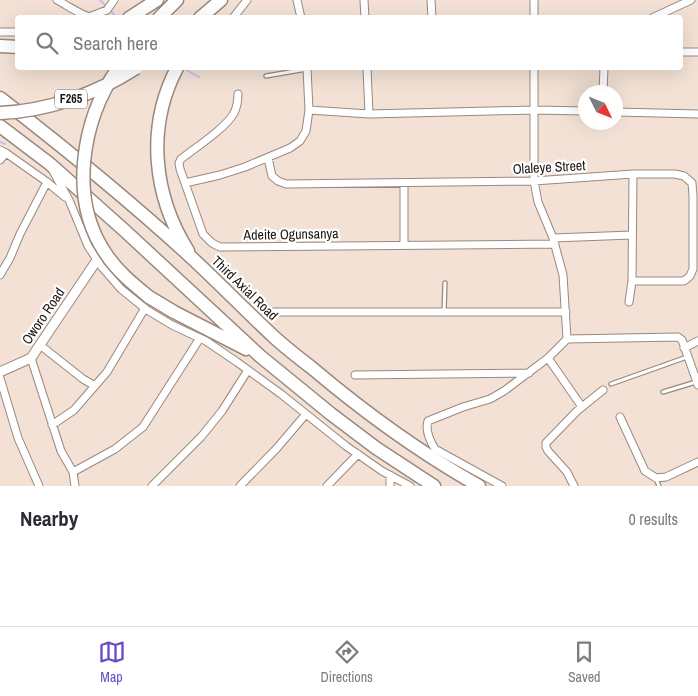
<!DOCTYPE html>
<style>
:root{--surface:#fff;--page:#f7f7f7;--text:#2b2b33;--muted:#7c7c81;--line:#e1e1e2;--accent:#694dc6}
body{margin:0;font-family:"Archivo Narrow",sans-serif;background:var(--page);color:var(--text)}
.compass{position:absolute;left:578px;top:85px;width:45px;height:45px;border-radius:50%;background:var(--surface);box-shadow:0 5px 20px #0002;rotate:133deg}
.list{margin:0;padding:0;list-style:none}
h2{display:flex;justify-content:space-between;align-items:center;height:65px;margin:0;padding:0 20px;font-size:21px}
h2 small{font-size:16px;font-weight:400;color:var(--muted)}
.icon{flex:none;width:28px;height:28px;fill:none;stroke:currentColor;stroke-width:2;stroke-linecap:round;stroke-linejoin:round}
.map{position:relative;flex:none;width:698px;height:486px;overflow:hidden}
.search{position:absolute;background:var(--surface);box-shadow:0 5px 20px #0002;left:15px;right:15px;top:15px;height:55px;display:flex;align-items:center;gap:12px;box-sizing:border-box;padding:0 18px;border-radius:5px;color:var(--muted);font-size:19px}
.sheet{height:140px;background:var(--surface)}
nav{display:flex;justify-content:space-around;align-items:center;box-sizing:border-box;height:70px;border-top:1px solid var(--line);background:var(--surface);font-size:14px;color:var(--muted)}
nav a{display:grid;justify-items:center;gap:2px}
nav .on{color:var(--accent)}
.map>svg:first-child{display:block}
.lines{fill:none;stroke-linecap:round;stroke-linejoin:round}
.stream{stroke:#c3bef3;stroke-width:2}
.service-casing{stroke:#99897e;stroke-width:5.5}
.minor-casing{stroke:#99897e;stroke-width:9}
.tertiary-casing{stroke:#99897e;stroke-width:11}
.motorway-casing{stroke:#99897e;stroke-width:15}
.service{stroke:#fff;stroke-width:3}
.minor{stroke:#fff;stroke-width:7}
.tertiary{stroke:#fff;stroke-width:9}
.motorway{stroke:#fff;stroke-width:12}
.motorway-bridge-casing{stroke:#99897e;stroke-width:15;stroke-linecap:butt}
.motorway-bridge{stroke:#fff;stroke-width:12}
.labels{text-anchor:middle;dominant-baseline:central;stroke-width:4.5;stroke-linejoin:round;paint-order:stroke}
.shield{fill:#fff;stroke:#625d5a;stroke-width:1}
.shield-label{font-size:12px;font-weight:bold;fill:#1e1814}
.street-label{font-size:14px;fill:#1e1814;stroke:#fff}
</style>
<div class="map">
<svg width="698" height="486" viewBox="0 0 698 486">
<rect width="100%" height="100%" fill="#f2e1d4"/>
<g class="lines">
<!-- stream -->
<path class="stream" d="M100,0l7,7
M110,10l7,8
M183,68l16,9
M0,142l5,2"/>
<defs>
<path id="service" d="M266,76l41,-7
M444,312l1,-29
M611,384l76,-27
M663,392l33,-10
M656,479l3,7"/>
<path id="minor" d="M57,0c11,6 21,13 32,17l18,-7 7,-10
M297,0l4,18
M364,0l1,18
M431,0l1,18
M534,0v18
M233,18l14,-18
M652,18l39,-18
M0,32h18
M680,52h18
M367,68l2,46
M603,92l1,-24
M238,94c0,6 -1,13 -4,19 -8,15 -39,35 -53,46l-2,4 1,6 23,65 9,9 8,4 335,-3
M309,110l60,4 166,-4 51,1
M616,112l82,2
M0,150l6,3 41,29 18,15
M268,158l4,18 6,5 8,3 248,-3 99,-7h42l9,2 8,7 1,13v73l-3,7 -6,5h-52
M0,160l6,-7
M53,171l16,29 19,46 13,20 20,23 26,21 25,15 34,16 31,21 44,32 65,52 36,25 28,15
M185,183l35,-8 25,-8 45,-19 10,-7 6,-10 3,-21 -2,-42
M553,238l79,-3
M404,245v-62
M0,275l10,-17 10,-24 27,-52
M629,302l3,-21 1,-107
M274,312h292
M567,339l111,-2 4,3 16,45
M40,345l43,34 12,7
M684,348l14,-7
M31,358l30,93 12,21 2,14
M548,358l34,49
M355,375l174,-2
M0,378l18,60 21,48
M620,417l25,54 11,7 10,-1 32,-15
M52,425l22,-15 33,-38 38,-64
M435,449c-5,-8 -10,-19 -7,-28l35,-14 27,-8 14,-8 44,-33 19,-19 -4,-64 -10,-37 -15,-36 -4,-21v-113
M435,449l67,37
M73,472l42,-23 28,-22 57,-89
M390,475v11
M152,486l49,-49 21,-26 26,-41
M240,486l37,-38 29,-34
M327,486l31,-32
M574,486l-7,-14 -19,-21 -2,-4v-4l31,-32 26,-21"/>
<path id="tertiary" d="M0,372l31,-14 66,-98"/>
<path id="motorway" d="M129,18l28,-18
M159,18l18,-18
M200,18l21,-18
M0,46l18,1
M177,68c-31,59 -24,127 11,183
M0,98c66,51 131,104 192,160 28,26 54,53 82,79 12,11 25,21 38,31 52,44 107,84 167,118
M0,126l50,38 74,66 136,126 71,58 45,34 58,38
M149,297l25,15 72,37"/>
</defs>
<!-- service casing -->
<use href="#service" class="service-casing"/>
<!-- minor casing -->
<use href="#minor" class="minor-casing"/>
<!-- tertiary casing -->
<use href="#tertiary" class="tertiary-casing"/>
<!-- motorway casing -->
<use href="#motorway" class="motorway-casing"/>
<!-- service -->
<use href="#service" class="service"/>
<!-- minor -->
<use href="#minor" class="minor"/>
<!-- tertiary -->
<use href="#tertiary" class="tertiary"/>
<!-- motorway -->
<use href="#motorway" class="motorway"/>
<defs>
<path id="motorway-bridge" d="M118,68c-36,52 -50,131 -12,186 11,17 27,30 43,43
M0,113c48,-2 96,-19 136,-45"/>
</defs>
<!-- motorway-bridge casing -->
<use href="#motorway-bridge" class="motorway-bridge-casing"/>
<!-- motorway-bridge -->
<use href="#motorway-bridge" class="motorway-bridge"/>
</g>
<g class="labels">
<!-- shield labels -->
<rect class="shield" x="55" y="89.5" width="32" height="19" rx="4"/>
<g class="shield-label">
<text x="71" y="99">F265</text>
</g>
<!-- street labels -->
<g class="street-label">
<text transform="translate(549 167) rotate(-3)">Olaleye Street</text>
<text transform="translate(291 234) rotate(-1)">Adeite Ogunsanya</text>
<text transform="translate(245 288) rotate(44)">Third Axial Road</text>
<text transform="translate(43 316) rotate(-56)">Oworo Road</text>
</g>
</g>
</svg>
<svg class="compass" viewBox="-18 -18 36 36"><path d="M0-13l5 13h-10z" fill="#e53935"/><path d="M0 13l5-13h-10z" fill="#7c7c81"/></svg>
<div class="search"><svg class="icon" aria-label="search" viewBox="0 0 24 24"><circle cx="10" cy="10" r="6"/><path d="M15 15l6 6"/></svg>Search here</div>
</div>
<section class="sheet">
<h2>Nearby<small>0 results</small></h2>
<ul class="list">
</ul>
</section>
<nav>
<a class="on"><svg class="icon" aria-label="map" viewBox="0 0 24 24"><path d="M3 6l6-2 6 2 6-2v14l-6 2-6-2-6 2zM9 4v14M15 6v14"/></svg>Map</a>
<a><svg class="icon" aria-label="directions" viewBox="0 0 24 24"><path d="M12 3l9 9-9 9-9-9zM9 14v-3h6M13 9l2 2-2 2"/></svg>Directions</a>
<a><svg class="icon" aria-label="saved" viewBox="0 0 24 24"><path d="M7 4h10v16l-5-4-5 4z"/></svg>Saved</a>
</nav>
